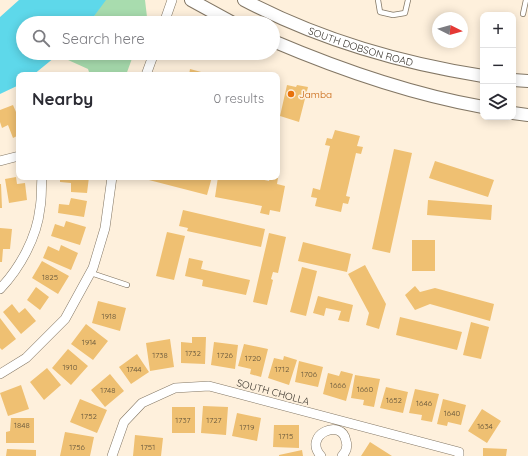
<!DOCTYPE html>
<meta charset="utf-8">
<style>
:root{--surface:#fff;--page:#f7f7f7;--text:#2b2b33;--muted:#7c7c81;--line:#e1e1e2}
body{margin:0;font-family:Quicksand,sans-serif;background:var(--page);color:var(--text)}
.controls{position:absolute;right:12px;top:12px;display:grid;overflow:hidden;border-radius:8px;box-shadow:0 2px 10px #0003}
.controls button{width:36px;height:36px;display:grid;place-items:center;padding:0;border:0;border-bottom:1px solid var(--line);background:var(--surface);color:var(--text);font:20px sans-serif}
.compass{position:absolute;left:432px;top:12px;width:36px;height:36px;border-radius:50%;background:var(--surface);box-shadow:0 2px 10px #0003;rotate:95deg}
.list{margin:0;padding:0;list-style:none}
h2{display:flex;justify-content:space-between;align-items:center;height:52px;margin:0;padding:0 16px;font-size:17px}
h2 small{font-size:13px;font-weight:400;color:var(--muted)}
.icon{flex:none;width:22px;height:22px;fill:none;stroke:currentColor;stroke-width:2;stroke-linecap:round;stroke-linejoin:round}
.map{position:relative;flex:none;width:528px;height:456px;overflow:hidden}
.search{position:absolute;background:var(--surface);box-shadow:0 2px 10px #0003;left:16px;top:16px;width:264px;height:44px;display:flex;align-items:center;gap:10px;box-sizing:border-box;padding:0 14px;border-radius:22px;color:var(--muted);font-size:15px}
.panel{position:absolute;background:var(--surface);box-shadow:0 2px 10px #0003;left:16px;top:72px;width:264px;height:108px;border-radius:8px}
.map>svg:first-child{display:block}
.green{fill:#a8dcae}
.water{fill:#5ed8ea}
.building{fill:#efc072}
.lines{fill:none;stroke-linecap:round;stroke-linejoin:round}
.service-casing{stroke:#837765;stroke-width:6}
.minor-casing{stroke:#837765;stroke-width:10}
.secondary-casing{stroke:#837765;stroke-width:14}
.service{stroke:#fff;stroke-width:4.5}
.minor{stroke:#fff;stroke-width:9}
.secondary{stroke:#fff;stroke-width:12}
.food-dot{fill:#e8710a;stroke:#fef0dc;stroke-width:1.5}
.labels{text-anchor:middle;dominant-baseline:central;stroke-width:3.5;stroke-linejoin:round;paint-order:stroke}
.number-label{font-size:8px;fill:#64553b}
.street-label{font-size:10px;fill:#363129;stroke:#fef0dc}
.food-label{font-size:10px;fill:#c56008;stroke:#fef0dc;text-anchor:start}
</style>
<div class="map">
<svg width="528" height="456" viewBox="0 0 528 456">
<rect width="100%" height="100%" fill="#fef0dc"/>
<!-- green -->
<path class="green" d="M105,0h40l2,17 -2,6h-56z
M60,53h74l-8,22h-36l-2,-6 -31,-14z"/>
<!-- water -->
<path class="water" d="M19,0h87l-17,23h-66v30h37l-27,22h-14v10l-19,9v-77z"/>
<!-- building -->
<path class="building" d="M190,69l15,4 -1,2h-15z
M287,85l9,2 1,-2 11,2 -9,35 -19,-6z
M13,105l6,14v16l-6,3 -5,-13 -6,3 -2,-6v-12z
M335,130l25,6 -3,10 6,1 -2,7 -5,-1 -10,43 4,1 -2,7 -5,-1 -2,9 -26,-6 2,-8 -6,-1 2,-9 7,2 10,-44 -5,-1 2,-7 5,1z
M394,149l18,4 -22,100 -18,-4z
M435,161l59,19 -6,17 -59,-19z
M16,177l1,7 8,-1 2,17 -18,3 -4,-24z
M60,177h29l-2,16 -16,-1v-9l-11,-1z
M145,177h67l-5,18 -62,-16z
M218,177h33l18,4 1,-4 8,1 -1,6 8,2 -5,26 -10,-2 -1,5 -9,-2 2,-7 -47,-9z
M0,184h1l1,24h-2z
M71,198l16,3 -3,16 -26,-4 1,-9 10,1z
M428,200l64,5 -1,15 -64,-5z
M183,210l82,19 -4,18 -74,-16 1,-3 -9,-2z
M66,221l20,6 -6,18 -29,-9 4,-12 9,3z
M0,228l12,1 -2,20h-7l-1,13h-2z
M167,232l18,4 -11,44 -18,-4z
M269,233l17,4 -8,36 -5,-1 -2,7 2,1 -6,25 -14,-3z
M412,240h23v31h-23z
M303,242l48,12 -4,18 -49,-11z
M61,245l17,8 -7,17 -28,-12 5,-12 11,5z
M189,258l14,3 -2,8 49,11 -4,15 -44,-9 1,-6 -18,-4z
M42,261l27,15 -11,18 -26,-16z
M365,265l21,39 -7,25 -13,-4 3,-12 -21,-39z
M302,267l15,4 -11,45 -16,-4z
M415,286l5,6 15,-4 59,16 -4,17 -60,-17 -15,6 -10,-15z
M36,287l13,10 -9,13 -13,-10z
M318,296l35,9 -4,17 -11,-2 3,-9 -15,-3 -2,8 -11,-3z
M98,301l28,7 -6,23 -28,-8z
M12,304l7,9 6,-5 11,13 -15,13 -18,-22z
M400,317l62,15 -5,18 -61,-15z
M0,318l16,21 -14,11 -2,-2z
M471,322l18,5 -8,32 -18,-4z
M86,324l22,17 -15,19 -22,-16z
M192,337h14l-1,27 -24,-1v-21l11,1z
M170,339l4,28 -24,4 -4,-28z
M214,342l24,3 -3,24 -24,-4z
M244,344l24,5 -7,28 -11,-3 1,-5 -13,-3z
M68,349l20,17 -17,19 -19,-17z
M137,354l12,18 -18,12 -12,-17z
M284,356l13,4 -8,25 -21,-7 6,-20 9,2z
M299,361l24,6 -5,20 -23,-5z
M47,368l14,17 -17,15 -14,-18z
M341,371l12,3 -7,27 -23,-7 5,-21 11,3z
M110,374l14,17 -19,16 -14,-17z
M355,375l25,4 -6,28 -11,-2 1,-5 -13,-2z
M21,385l8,24 -21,7 -8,-23z
M386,387l22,5 -5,21 -23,-5z
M415,389l24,5 -7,28 -11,-2 1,-5 -13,-2z
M80,399l27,11 -10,23 -27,-11z
M443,399l23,6 -5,20 -13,-3 -1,4 -10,-2z
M203,406l25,1 -2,28 -25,-2z
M172,407h23v26h-23z
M482,409l19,12 -14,22 -19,-12z
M237,413l24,5 -4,23 -25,-5z
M11,418h23v25h-28v-11l4,-1z
M274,425h25v23l-26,-1z
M65,432l29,5 -4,19h-30z
M135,435l28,3 -2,18h-28z
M370,442l22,14h-31z
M483,448l24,1 -1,7h-23z
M7,449l29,1v6h-30z
M302,450l1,6h-24v-1z"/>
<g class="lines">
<defs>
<path id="service" d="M378,0l2,12 13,3 12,-2 3,-13
M523,14l3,-14
M91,273l36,12"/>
<path id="minor" d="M164,23l8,-23
M146,75l8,-22
M0,161l19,-5
M0,289c20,-21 37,-52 40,-81 2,-10 1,-21 2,-31
M0,374l26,-16 39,-39 28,-51 12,-40 7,-51
M112,456l12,-34 18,-19 33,-15 34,-2 250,66v4
M321,456c-19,-21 21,-39 25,-15 2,6 0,11 -4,15"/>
<g id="secondary">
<path d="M191,0l42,23"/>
<path id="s1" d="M244,0c74,39 156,63 239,76"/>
<path d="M273,41c68,29 137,53 210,66"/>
<path d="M513,80l15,1"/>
<path d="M513,113l15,2"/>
</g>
</defs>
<!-- service casing -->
<use href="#service" class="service-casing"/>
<!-- minor casing -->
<use href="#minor" class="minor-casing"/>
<!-- secondary casing -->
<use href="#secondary" class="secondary-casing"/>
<!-- service -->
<use href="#service" class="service"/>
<!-- minor -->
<use href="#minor" class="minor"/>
<!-- secondary -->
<use href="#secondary" class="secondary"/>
</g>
<!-- markers -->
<circle class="food-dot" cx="291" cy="94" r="4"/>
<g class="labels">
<!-- number labels -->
<g class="number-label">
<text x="50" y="277">1825</text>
<text x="109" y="316">1918</text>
<text x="89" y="342">1914</text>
<text x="193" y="353">1732</text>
<text x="160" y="355">1738</text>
<text x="225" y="355">1726</text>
<text x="253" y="358">1720</text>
<text x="70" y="367">1910</text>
<text x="134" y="369">1744</text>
<text x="282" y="369">1712</text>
<text x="309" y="374">1706</text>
<text x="338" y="385">1666</text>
<text x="365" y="389">1660</text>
<text x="108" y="390">1748</text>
<text x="394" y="400">1652</text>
<text x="424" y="403">1646</text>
<text x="452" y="413">1640</text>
<text x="89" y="416">1752</text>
<text x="183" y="420">1737</text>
<text x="214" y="420">1727</text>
<text x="22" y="425">1848</text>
<text x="485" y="426">1634</text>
<text x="247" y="427">1719</text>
<text x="286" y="436">1715</text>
<text x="77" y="447">1756</text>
<text x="148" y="447">1751</text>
</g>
<!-- street labels -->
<g class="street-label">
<text stroke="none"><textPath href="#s1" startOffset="126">SOUTH DOBSON ROAD</textPath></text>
<text transform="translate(273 392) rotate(15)">SOUTH CHOLLA</text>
</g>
<!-- food labels -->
<g class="food-label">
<text x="299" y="94">Jamba</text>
</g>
</g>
</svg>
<div class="controls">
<button>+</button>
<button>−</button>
<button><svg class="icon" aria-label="layers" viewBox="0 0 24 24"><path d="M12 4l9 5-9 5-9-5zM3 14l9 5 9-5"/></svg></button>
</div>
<svg class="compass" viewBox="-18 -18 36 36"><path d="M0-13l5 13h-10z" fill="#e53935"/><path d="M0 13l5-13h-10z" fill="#7c7c81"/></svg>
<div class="search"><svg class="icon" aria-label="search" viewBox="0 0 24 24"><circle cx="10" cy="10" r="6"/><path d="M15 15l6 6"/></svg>Search here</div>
<section class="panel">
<h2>Nearby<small>0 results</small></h2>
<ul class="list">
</ul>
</section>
</div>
